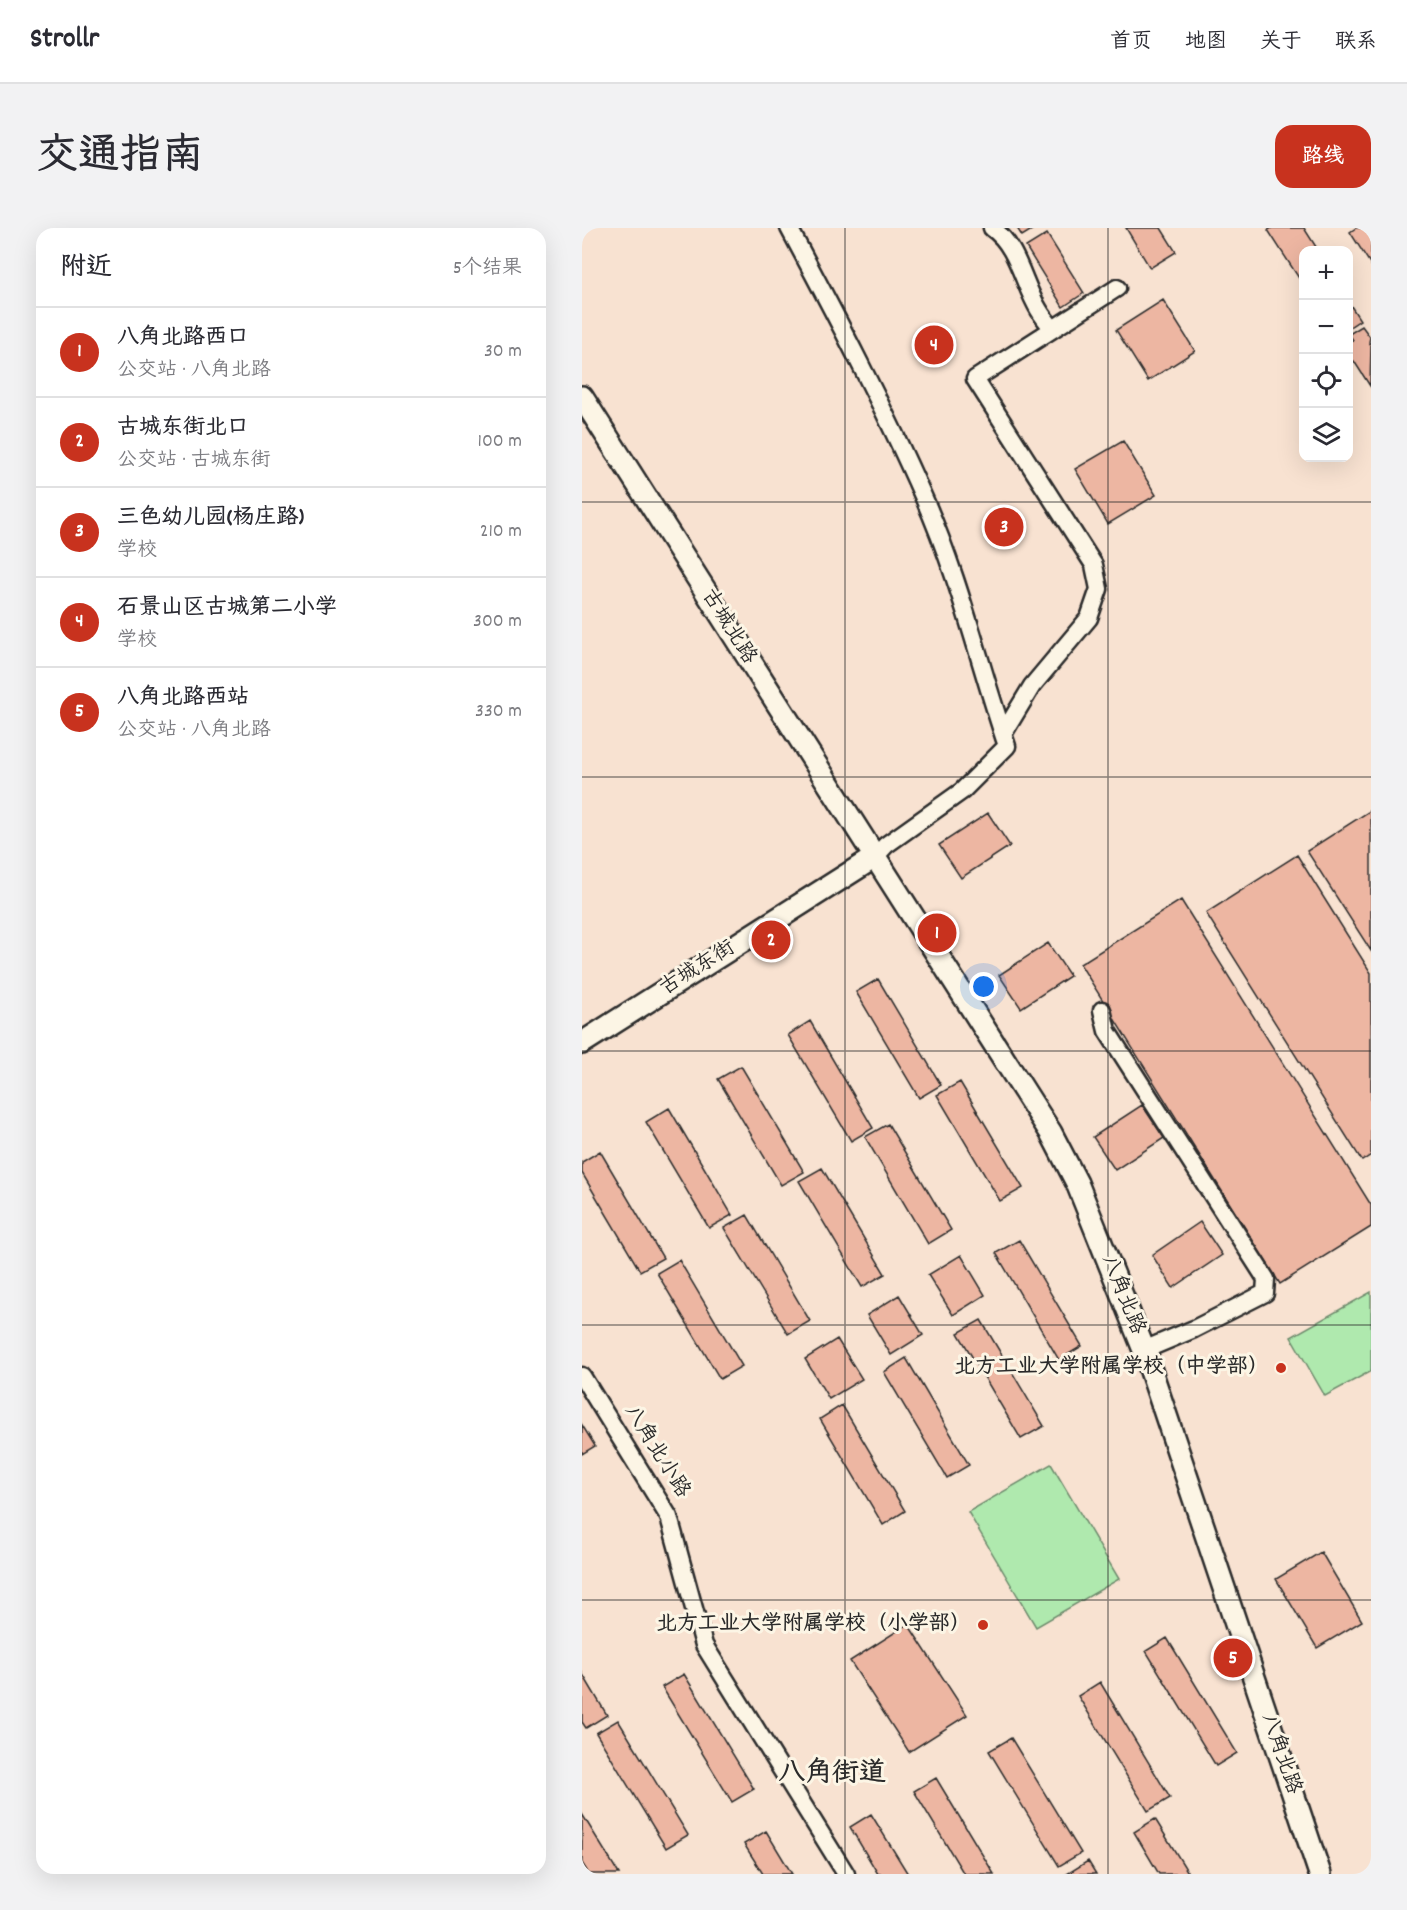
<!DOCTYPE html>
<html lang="zh">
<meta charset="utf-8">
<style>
:root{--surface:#fff;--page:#f2f2f3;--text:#2b2b33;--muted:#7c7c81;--line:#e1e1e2;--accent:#c8321e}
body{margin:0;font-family:Dekko,"LXGW WenKai TC",sans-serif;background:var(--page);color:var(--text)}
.controls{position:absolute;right:18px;top:18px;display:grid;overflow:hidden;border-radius:12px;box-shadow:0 6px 24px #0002}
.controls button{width:54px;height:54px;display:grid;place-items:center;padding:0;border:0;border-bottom:2px solid var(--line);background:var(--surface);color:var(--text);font:30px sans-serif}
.you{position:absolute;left:402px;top:759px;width:21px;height:21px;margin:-15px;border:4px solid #fff;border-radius:50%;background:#1a73e8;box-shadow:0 0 0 9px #1a73e833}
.badge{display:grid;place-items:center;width:39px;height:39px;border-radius:50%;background:var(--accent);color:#fff;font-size:20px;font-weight:700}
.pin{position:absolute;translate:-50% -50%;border:3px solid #fff;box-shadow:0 2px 6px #0006}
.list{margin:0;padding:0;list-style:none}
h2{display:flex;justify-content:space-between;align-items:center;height:78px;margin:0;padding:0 24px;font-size:26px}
h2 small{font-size:20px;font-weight:400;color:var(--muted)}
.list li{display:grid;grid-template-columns:39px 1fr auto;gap:18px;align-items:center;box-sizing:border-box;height:90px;padding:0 24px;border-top:2px solid var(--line)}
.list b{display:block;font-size:22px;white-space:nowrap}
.list p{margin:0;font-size:20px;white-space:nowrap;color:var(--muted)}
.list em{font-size:20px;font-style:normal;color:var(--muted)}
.icon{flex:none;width:33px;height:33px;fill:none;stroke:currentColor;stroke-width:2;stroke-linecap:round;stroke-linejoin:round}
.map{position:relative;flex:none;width:789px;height:1646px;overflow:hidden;border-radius:18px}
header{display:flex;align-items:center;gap:36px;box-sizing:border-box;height:84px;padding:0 30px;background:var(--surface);border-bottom:2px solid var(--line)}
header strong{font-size:28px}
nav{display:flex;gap:33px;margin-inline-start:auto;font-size:21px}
.intro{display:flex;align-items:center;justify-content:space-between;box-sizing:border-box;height:144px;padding:0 36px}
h1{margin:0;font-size:42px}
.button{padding:15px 27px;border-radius:18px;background:var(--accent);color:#fff;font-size:21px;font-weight:700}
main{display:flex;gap:36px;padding:0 36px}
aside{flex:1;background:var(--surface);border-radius:18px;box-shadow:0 6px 24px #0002}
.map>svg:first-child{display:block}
.green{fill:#afe9ae;stroke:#6d8a6c;stroke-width:1.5}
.building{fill:#edb6a2;stroke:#2b2b2b;stroke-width:1.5}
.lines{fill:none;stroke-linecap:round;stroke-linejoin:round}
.minor-casing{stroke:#2b2b2b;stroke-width:21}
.tertiary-casing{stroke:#2b2b2b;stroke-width:26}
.minor{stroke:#fcf5e5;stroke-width:16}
.tertiary{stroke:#fcf5e5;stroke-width:21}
.grid{fill:none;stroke:#2b2b2b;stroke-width:1.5;stroke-opacity:0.55}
.poi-dot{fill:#c8321e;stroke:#fcf5e5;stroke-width:2}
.labels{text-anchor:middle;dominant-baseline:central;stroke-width:6;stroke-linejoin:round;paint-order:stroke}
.street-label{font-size:21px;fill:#2b2b2b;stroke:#fcf5e5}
.poi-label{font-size:21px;font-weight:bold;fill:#2b2b2b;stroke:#fcf5e5;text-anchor:end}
.district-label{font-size:27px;font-weight:bold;fill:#2b2b2b;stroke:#fcf5e5}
</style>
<header>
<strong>Strollr</strong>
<nav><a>首页</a><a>地图</a><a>关于</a><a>联系</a></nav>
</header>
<div class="intro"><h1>交通指南</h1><a class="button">路线</a></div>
<main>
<aside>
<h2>附近<small>5个结果</small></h2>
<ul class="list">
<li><span class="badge">1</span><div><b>八角北路西口</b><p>公交站 · 八角北路</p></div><em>30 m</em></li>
<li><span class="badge">2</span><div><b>古城东街北口</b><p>公交站 · 古城东街</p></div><em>100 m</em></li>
<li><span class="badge">3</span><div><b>三色幼儿园(杨庄路)</b><p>学校</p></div><em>210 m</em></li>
<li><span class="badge">4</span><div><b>石景山区古城第二小学</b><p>学校</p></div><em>300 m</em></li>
<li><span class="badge">5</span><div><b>八角北路西站</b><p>公交站 · 八角北路</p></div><em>330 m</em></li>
</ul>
</aside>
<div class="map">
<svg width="789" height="1646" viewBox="0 0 789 1646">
<rect width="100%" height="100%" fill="#f8e2d1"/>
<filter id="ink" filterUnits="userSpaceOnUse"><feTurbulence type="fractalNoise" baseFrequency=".0167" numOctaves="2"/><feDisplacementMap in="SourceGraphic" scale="12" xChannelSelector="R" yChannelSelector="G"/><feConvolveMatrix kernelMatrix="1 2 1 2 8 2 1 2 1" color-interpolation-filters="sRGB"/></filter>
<g filter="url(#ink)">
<!-- green -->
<path class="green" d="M789,1064v79l-46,25 -34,-59z
M469,1236l68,115 -83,48 -68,-115z"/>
<!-- building -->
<path class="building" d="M435,0h18l-13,8z
M544,0h35l15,24 -26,16z
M690,0h32l14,22h-14v36l-36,-56z
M774,0h15v37l-21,-33z
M465,6l37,59 -21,14 -37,-60z
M581,72l32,51 -47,30 -32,-51z
M769,78l9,14 -12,8v-21z
M780,98l8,11 -1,5 2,3 -1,41 -16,-25 -6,-1v-17l5,-3 -4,-6z
M541,213l33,54 -48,29 -33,-55z
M789,582v141l-64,-100z
M406,585l22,33 -49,32 -22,-33z
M715,627l74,118v182l-9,6 -156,-248z
M599,672l190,305v22l-91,57 -200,-320z
M466,715l22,33 -49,32 -22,-33z
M296,751l63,106 -22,13 -63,-106z
M228,793l63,107 -22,13 -63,-106z
M159,838l63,106 -23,13 -63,-106z
M378,854l63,106 -23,13 -63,-106z
M560,877l22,33 -49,32 -22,-33z
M87,880l63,107 -23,13 -63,-106z
M306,896l63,106 -23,14 -63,-107z
M18,923l63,107 -23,13 -58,-98v-11z
M240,940l63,106 -23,13 -63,-106z
M165,987l63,106 -22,13 -64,-106z
M618,994l22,33 -49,33 -21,-33z
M437,1012l63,106 -23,14 -63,-107z
M379,1027l24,40 -32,20 -25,-40z
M97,1032l63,106 -22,13 -63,-106z
M317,1067l24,40 -32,20 -24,-40z
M399,1092l63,106 -23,13 -63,-106z
M255,1111l25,40 -33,20 -24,-40z
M324,1130l63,107 -22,13 -63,-106z
M260,1177l63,106 -22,14 -63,-106z
M0,1197l13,21 -13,8z
M739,1324l41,69 -45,27 -41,-69z
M326,1396l59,91 -58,37 -59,-91z
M585,1410l70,115 -21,13 -70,-115z
M0,1445l25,42 -21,13 -4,-6z
M102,1446l70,115 -22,13 -70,-115z
M518,1454l70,116 -22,13 -70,-115z
M36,1492l70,115 -22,13 -70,-115z
M429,1510l70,115 -22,13 -70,-115z
M354,1550l58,96h-30l-50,-83z
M0,1586l37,60h-30l-7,-11z
M289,1586l37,60h-30l-28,-47z
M573,1591l34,55h-30l-25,-42z
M184,1603l26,43h-29l-19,-30z
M506,1633l8,13h-29z"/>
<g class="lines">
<defs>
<path id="minor" d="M207,0c47,88 94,177 134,268 36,80 56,167 84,250l-45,45 -76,54 -11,12
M410,0c26,18 31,56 47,82 4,7 9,13 14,19
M421,506l29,-48 57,-68 10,-29 -5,-24 -119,-186 142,-91
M520,782l5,21 159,248 -1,14 -71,36 -50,21
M0,1148l87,141 35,128 142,229"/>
<path id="tertiary" d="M0,169l469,736 26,50 67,167 176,524
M0,815l293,-186"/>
</defs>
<!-- minor casing -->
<use href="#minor" class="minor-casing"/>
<!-- tertiary casing -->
<use href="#tertiary" class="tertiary-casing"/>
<!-- minor -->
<use href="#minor" class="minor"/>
<!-- tertiary -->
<use href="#tertiary" class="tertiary"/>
</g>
</g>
<!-- grid -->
<path class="grid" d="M263,0v1646M526,0v1646M0,274h789M0,549h789M0,823h789M0,1097h789M0,1372h789"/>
<!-- markers -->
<g class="poi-dot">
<circle cx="699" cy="1140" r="6"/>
<circle cx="401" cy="1397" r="6"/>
</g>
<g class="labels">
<!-- street labels -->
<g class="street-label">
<text transform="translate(146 399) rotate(58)">古城北路</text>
<text transform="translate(116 741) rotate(-32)">古城东街</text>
<text transform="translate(540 1067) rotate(68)">八角北路</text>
<text transform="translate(74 1224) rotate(58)">八角北小路</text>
<text transform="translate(698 1526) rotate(71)">八角北路</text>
</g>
<!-- poi labels -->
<g class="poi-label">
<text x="687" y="1140">北方工业大学附属学校（中学部）</text>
<text x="389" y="1397">北方工业大学附属学校（小学部）</text>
</g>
<!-- district labels -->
<g class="district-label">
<text x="250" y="1546">八角街道</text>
</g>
</g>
</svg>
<div class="controls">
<button>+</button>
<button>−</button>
<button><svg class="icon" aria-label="locate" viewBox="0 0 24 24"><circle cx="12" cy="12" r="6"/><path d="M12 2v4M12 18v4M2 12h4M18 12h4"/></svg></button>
<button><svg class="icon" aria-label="layers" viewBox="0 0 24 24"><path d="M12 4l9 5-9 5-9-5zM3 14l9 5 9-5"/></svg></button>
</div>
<div class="you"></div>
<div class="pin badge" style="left:355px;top:705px">1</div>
<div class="pin badge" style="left:189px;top:712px">2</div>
<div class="pin badge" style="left:422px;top:299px">3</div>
<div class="pin badge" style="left:352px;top:117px">4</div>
<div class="pin badge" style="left:651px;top:1430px">5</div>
</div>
</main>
